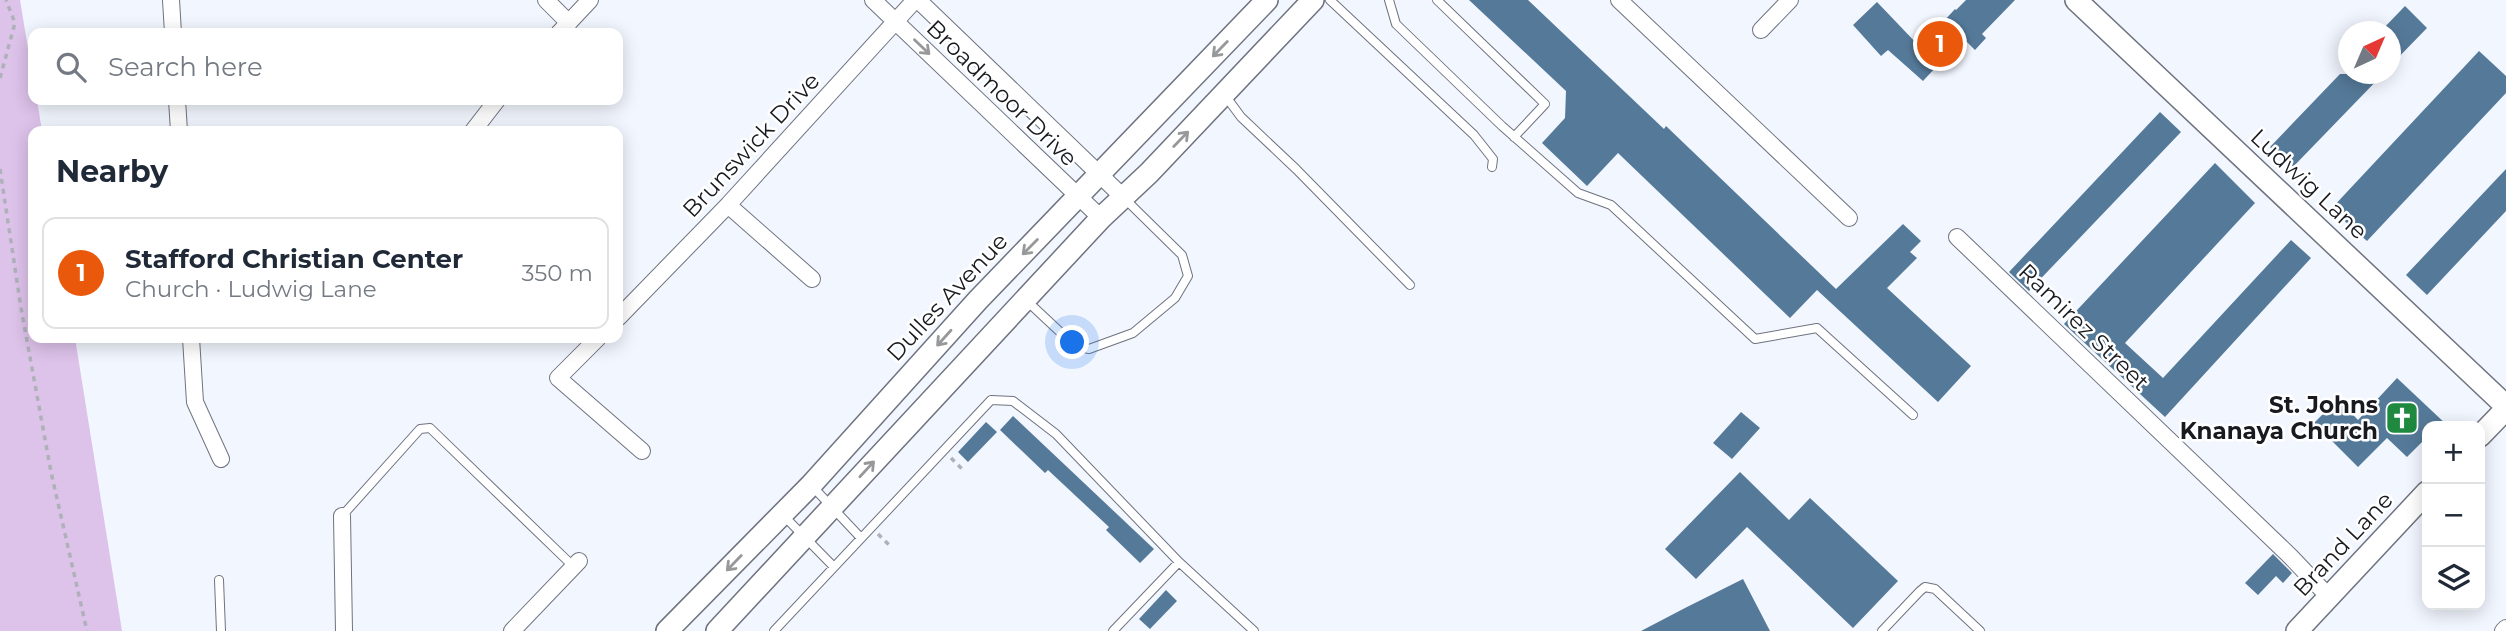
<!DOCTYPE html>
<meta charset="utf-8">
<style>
:root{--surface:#fff;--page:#f2f2f3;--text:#1f2937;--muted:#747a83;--line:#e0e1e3;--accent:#ea580c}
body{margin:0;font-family:Montserrat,sans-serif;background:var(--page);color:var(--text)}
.controls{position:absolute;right:21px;bottom:21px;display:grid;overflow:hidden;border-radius:14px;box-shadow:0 4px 18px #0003}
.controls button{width:63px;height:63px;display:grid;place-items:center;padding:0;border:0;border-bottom:2px solid var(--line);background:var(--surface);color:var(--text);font:35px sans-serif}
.compass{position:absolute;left:2338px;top:21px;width:63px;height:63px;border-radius:50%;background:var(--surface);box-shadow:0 4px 18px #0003;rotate:44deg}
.you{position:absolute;left:1073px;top:343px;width:24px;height:24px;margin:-18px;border:5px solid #fff;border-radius:50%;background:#1a73e8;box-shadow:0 0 0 10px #1a73e833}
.badge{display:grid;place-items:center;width:46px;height:46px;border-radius:50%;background:var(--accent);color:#fff;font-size:23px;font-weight:700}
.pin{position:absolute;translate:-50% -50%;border:4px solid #fff;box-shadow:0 2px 7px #0006}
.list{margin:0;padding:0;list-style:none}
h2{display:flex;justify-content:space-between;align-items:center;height:91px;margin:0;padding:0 28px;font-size:30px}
h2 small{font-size:23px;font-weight:400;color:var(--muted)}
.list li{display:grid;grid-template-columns:46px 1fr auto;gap:21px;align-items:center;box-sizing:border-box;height:112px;margin:0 14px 14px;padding:0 14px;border:2px solid var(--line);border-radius:14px}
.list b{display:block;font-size:26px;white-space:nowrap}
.list p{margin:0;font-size:23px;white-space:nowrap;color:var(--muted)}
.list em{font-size:23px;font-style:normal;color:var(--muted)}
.icon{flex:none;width:38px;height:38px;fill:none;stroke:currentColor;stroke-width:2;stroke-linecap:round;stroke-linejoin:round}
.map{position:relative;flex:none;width:2506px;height:631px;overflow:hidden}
.search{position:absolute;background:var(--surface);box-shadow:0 4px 18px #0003;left:28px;top:28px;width:595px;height:77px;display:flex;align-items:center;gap:18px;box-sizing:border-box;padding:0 24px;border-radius:14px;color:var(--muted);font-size:26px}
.panel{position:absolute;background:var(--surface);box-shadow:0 4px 18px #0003;left:28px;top:126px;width:595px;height:217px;border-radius:14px}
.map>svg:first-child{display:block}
.green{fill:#ddc2ea}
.building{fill:#557a99}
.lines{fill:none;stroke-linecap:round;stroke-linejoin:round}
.lane-casing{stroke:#6e737f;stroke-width:10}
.street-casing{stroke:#6e737f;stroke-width:18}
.secondary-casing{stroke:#6e737f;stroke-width:24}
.path{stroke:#aeb1b8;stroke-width:3.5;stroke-dasharray:5 5;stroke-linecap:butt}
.lane{stroke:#fff;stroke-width:8}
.street{stroke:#fff;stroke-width:16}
.secondary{stroke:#fff;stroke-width:21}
.oneway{stroke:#97989a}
.labels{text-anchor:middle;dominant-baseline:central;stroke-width:5;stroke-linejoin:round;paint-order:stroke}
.street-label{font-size:23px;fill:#181a1f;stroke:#fff}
.poi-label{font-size:23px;font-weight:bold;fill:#181a1f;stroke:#fff;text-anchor:end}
</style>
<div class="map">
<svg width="2506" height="631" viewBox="0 0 2506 631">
<rect width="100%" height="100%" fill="#f2f6fe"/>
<!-- green -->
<path class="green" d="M0,0h20l13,79v21h4l5,31h-9v207h42l47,293h-122z"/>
<!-- building -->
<path class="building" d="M1469,0h59l136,129 2,-3 170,163 67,-65 18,17 -11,11 7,6 -30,30 84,78 -33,36 -121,-112 -27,28 -172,-165 -31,33 -45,-43 23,-25 1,-27z
M1966,0h49l-33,34 4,4 -11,12 -12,-12 -40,43 -35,-31 -7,6 -28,-31 24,-23 43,45 35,-38 1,1z
M2405,6l22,22 -37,38v-34h-10z
M2479,51l27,25v17l-139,148 -36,-32z
M2340,74h43l-91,94 -22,-21z
M2160,112l21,20 -152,159 -20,-19z
M2215,163l40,40 -130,140 38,35 128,-138 20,18 -146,159 -101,-93z
M2506,169v42l-79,84 -21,-20z
M2397,378l51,48h-21v11l-20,20 -20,-19 -29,29 -44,-44 24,-24 20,21z
M1741,412l19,16 -28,31 -19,-16z
M1013,416l141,133 -14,14 -34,-33 3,-3 -61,-57 -3,3 -45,-43z
M986,422l11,10 -29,30 -10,-10z
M1740,472l49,48 21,-22 88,83 -45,47 -106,-101 -51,52 -31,-30z
M2273,554l19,19 -9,10 -7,-7 -18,19 -13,-12z
M1743,579l27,52h-129l44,-23z
M1166,590l11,11 -27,28 -11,-10z"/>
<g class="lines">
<defs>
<path id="lane" d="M1330,0l144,135 19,24 -1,8
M1389,0l7,24 106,102 76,67 33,12 144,134 62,-11 96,87
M1437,0l108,104 -31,33
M1224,94l17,23 55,52 114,116
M1027,301l48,45 14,3 44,-16 42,-35 13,-22 -6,-21 -57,-56
M813,487l48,51
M782,514l52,53
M342,516l78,-87 10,-1 144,139
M219,580l2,51
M774,631l217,-231 22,1 43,33 123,128 75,69
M1113,631l66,-69
M1882,631l38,-40 5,-4 10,2 45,42"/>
<path id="street" d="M171,0l2,33
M546,0l23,23
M873,0l228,218
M918,0l205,197
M1619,0l230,218
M1761,30l29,-30
M559,33l31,-33
M177,100l2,31
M473,131l24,-31
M728,205l84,74
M1957,237l333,319 39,41
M618,318l110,-113 187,-205
M191,338l4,64 26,57
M598,338l-40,40 84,73
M342,516l2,115
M512,631l67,-70
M2503,631l3,-3"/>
<path id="secondary" d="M2076,0l430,406
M2480,436l26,-27
M667,631l144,-146 167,-185 289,-300
M717,631l384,-413 48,-45 164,-173
M2297,631l130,-139"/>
</defs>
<!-- lane casing -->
<use href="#lane" class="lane-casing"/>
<!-- street casing -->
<use href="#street" class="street-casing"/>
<!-- secondary casing -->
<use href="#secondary" class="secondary-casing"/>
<!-- path -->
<path class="path" d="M0,78l15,-55 -9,-23
M0,169l21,139 30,164 36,159
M951,458l11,11
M878,534l11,11"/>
<!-- lane -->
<use href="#lane" class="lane"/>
<!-- street -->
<use href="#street" class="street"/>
<!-- secondary -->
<use href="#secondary" class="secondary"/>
</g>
<!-- one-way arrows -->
<defs><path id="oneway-shaft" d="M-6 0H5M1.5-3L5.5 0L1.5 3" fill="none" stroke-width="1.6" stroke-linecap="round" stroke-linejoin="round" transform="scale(1.75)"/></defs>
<g class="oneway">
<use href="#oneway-shaft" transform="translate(922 47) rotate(44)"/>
<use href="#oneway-shaft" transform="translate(1220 49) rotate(134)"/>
<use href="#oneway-shaft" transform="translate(1181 139) rotate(-46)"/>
<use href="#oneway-shaft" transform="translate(1030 247) rotate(135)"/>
<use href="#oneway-shaft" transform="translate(944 338) rotate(132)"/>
<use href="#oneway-shaft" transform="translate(867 469) rotate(-47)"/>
<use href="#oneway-shaft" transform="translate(734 563) rotate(134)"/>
</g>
<!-- icons -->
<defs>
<symbol id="church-square" viewBox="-11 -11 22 22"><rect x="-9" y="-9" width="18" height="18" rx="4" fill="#1f8940" stroke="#fff"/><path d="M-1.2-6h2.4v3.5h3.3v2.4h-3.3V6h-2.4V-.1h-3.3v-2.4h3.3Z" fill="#fff"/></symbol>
</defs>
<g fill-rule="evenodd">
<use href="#church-square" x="2383" y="399" width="38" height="38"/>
</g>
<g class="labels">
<!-- street labels -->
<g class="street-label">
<text transform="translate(1002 93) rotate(44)">Broadmoor Drive</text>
<text transform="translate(751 145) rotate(-47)">Brunswick Drive</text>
<text transform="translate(2309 184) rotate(43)">Ludwig Lane</text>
<text transform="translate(947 297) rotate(-47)">Dulles Avenue</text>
<text transform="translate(2084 327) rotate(44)">Ramirez Street</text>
<text transform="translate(2343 544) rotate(-47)">Brand Lane</text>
</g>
<!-- poi labels -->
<g class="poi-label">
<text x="2378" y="405">St. Johns<tspan x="2378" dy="26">Knanaya Church</tspan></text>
</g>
</g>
</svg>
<div class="controls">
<button>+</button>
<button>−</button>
<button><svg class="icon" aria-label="layers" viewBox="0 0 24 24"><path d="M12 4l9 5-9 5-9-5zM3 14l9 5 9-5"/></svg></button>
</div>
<svg class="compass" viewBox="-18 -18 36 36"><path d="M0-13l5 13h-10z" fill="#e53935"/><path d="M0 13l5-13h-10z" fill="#747a83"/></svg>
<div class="you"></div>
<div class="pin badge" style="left:1940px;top:44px">1</div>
<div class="search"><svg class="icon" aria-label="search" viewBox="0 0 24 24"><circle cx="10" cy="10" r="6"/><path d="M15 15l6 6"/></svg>Search here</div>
<section class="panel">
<h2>Nearby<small></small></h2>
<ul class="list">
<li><span class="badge">1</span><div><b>Stafford Christian Center</b><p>Church · Ludwig Lane</p></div><em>350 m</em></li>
</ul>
</section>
</div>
